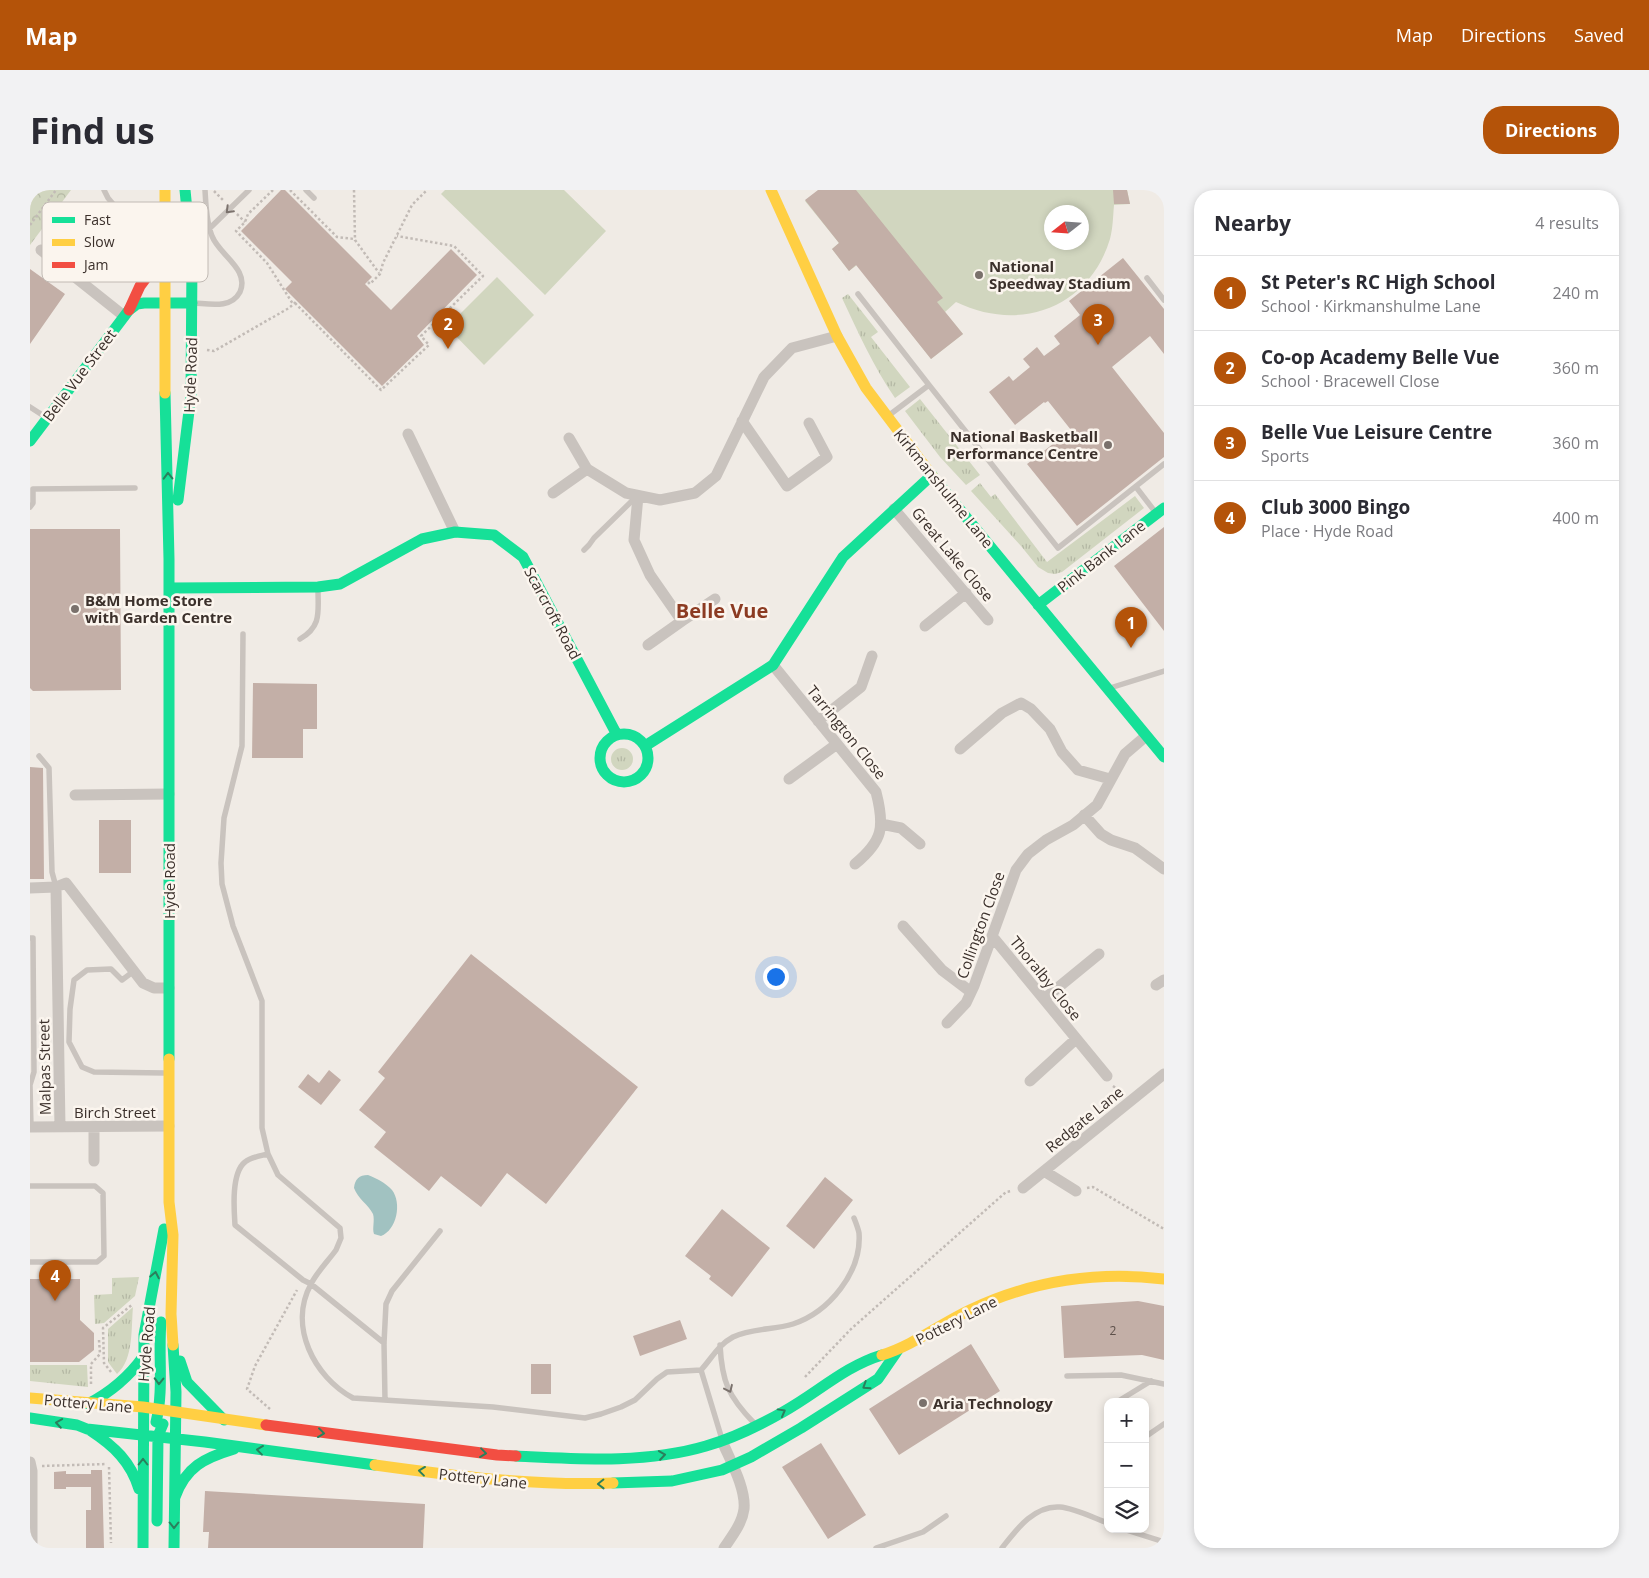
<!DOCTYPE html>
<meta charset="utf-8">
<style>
:root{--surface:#fff;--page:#f2f2f3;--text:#2b2b33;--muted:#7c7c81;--line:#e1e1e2;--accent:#b45309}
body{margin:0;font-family:"Open Sans",sans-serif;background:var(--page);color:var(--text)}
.controls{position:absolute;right:15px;bottom:15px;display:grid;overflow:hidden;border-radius:10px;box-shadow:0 2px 8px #0003}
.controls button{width:45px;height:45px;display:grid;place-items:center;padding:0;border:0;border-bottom:1px solid var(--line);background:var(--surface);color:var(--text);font:25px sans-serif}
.compass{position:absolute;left:1014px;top:15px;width:45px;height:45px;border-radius:50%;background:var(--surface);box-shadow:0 2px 8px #0003;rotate:253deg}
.you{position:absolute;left:745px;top:786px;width:18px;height:18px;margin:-12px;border:4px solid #fff;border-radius:50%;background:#1a73e8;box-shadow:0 0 0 8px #1a73e833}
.badge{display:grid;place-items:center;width:32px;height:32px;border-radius:50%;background:var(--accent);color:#fff;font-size:16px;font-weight:700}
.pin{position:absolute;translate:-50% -41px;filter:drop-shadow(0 1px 2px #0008)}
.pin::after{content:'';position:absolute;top:26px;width:18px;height:15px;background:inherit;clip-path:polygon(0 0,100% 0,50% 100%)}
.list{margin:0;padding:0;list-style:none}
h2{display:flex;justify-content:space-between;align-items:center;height:65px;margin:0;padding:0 20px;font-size:21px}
h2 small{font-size:16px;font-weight:400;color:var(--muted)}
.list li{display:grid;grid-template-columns:32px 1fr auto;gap:15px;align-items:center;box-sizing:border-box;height:75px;padding:0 20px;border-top:1px solid var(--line)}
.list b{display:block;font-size:19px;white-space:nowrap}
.list p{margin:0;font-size:16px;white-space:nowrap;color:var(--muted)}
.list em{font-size:16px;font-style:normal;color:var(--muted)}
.icon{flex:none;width:28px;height:28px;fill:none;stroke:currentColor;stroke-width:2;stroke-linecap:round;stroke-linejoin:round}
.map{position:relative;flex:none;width:1134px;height:1358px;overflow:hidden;border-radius:20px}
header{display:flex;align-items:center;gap:30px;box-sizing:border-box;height:70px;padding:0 25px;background:var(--accent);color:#fff}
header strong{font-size:24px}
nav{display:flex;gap:28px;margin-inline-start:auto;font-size:18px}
.intro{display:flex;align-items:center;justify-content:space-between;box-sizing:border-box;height:120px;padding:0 30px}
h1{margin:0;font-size:35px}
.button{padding:12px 22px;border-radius:20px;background:var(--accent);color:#fff;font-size:18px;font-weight:700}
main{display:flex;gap:30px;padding:0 30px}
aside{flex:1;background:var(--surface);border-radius:20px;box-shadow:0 2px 8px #0003}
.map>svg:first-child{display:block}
.grass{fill:url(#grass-tufts)}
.park{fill:url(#park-crowns)}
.pitch{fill:#d1d6bf;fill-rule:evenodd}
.water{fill:#a1c2c1}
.building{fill:#c3afa7}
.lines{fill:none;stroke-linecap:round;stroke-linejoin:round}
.path{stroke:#c2bbb6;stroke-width:2.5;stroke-dasharray:2.5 2.5;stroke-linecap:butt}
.lane{stroke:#c9c3be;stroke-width:5.5}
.street{stroke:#c9c3be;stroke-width:11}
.fast{stroke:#16e098;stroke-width:11}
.slow{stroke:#ffcf43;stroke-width:11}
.jam{stroke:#f24e42;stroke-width:11}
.oneway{stroke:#7b726d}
.oneway2{stroke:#2a7f5c}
.poi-dot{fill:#7a716c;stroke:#fbf5ee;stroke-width:2}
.labels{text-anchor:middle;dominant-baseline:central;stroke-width:5;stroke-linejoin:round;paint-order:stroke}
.number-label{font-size:12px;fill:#5d504a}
.poi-label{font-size:15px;font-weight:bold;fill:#3b302b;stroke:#fbf5ee;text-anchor:start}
.street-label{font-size:15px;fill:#3b302b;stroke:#fbf5ee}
.district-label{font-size:20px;font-weight:bold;fill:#8c3b22;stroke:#fbf5ee}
.key{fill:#fbf5ee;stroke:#c1bab4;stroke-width:1}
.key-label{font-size:14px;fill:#3b302b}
</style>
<header>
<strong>Map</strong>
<nav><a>Map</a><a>Directions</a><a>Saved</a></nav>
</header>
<div class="intro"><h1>Find us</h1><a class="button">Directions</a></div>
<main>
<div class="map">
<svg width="1134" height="1358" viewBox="0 0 1134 1358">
<defs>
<pattern id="grass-tufts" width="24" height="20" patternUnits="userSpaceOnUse" patternTransform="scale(1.25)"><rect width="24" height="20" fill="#d1d6bf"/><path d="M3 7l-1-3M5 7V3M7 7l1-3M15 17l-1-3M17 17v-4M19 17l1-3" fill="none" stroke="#b4b8a4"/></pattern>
<pattern id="park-crowns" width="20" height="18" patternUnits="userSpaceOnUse" patternTransform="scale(1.25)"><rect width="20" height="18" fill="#d1d6bf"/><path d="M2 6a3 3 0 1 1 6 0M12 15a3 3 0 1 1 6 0" fill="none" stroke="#b4b8a4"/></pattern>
</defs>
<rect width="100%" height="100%" fill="#f0ebe5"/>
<!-- grass -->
<path class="grass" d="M818,104l30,38 -7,5 39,50 -15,11c-22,-32 -37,-66 -53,-100z
M890,209l60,76 -14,10 -26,-28 -35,-46z
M950,293l11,14 4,-3 52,68 88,-66 9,12 -82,64 -7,2 -7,-1 -10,-6 -17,-21 -50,-55z
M581 569a11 11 0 1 1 22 0a11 11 0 1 1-22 0Z
M109,1087l-4,19 -31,27 -9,1 -1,-29 18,-1v-16z
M103,1117c-2,21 1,52 -16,67l-9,-12v-33z
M0,1175h57l1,22 -58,-6z"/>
<!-- park -->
<path class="park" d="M0,0h41l-41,55z"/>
<!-- pitch -->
<path class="pitch" d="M415,0h119l42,41 -61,64 -104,-101z
M789,0h308l3,14 -16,1c-1,11 -1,23 -4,34 -21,69 -90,94 -154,63l-11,10 18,22 -32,25 -74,-94 -8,6 -17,-22 7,-6 -34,-42zM1022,22h30v30h-30z
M467,87l37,38 -50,50 -37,-38z"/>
<!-- water -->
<path class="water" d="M338,985c8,3 18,8 24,15 10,13 5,40 -11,46l-7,-2c-2,-6 1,-13 -1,-20 -5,-10 -15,-15 -19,-26 1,-9 5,-13 14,-13z"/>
<!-- building -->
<path class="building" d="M251,0h4l87,87 -7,7 26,26 60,-61 26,26 -60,61 7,9 -42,41 -97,-97 7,-7 -51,-51z
M788,0h38l87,108 -6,4 26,32 -32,25 -75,-94 -7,6 -17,-22 7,-6 -34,-43z
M1083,0h14l3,14h-16z
M1093,68l41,51v45l-14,-18 -38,31 52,66v24l-87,69 -50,-62 44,-34 -23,-29 -3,2 -1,-1 -29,23 -26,-33 20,-16 4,5 17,-14 -7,-8 14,-12 7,9 16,-12 -6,-8 26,-21 -11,-14z
M0,79l35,25 -35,50z
M1134,337v104l-50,-65z
M0,339h90l1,161 -88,1 -3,-3z
M223,493l64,1v45h-14v29h-51z
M0,577l13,1 1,111h-14z
M69,630h32v53h-32z
M441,764l167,133 -92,117 -39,-31 -26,34 -40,-31 -12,15 -55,-44 12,-15 -27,-22 26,-32 -7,-6z
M299,880l12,10 -20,25 -23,-18 10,-13 11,9z
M795,987l28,23 -39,49 -28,-23z
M692,1019l48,39 -38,49 -23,-18 2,-3 -26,-20z
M0,1089h50v41l14,13v17l-15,12h-49z
M1108,1111l26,5v54l-22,-5 -78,3 -3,-52z
M650,1130l7,19 -47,17 -7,-20z
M941,1154l29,47 -101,64 -30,-46z
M501,1174h20v30h-20z
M791,1253l45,72 -38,24 -46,-72z
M61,1280h11l2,78h-18v-38h5v-23h-25v2h-12v-17l12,-1v3h25z
M175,1301l220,13 -2,44h-215l1,-16h-6z"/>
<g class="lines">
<!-- path -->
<path class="path" d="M243,0l-25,24 -3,8 -9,9 31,32 26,41
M260,0l47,47 17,2
M324,0l1,50 24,33
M184,1l10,10
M207,24l8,8
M0,35l26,-35
M338,92l2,2 10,-10 3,-11 29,-58 15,-15
M265,113l86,87 48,-45 -8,-9 62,-60 -29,-30 -57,-10
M177,160l7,1 75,-43 8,-7
M1083,896l10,7
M1057,998l6,-1 71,42
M81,1182l-7,-9 -1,-35 30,-24
M775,1187l46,-48 155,-137 6,-1
M61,1194v-20l9,-10 -1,-14
M240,1219l-23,-20 8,-23 42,-76
M12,1276l65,-2
M79,1277l2,76"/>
<!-- lane -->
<path class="lane" d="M74,0l4,8 37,44 7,3h9
M276,0l8,8
M179,39l40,-39
M1117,88l17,22
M828,104l71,91
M164,113c16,1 37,6 46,-11 10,-23 -21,-37 -28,-56 -6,-14 -6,-31 -7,-46
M0,217l17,11
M858,226l41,-31 129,163 106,-84
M1106,297l20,26
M0,317l3,-4v-14l102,-1
M554,360l5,-5 5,-7 42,-41
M213,444l-1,112 -18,72 -3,45 1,21 11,42 29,75v127l6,26 10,21 62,53 1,10 -5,12c-8,11 -19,22 -25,34 -23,42 3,93 42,114l140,9 92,11 16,-4 20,-7 14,-7 22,-21 10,-7 34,-2c11,-12 17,-25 32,-33 19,-9 41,-7 60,-13 36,-12 69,-52 66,-91 -1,-5 -3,-10 -5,-15
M270,449c22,-13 18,-27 18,-50
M1080,498l54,-17
M9,566l10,12 3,104 4,15
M0,748h3l1,134 -4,13 1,42
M104,781l-12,9 -11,-11 -24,1 -13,10 -4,29 -1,33 13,25 12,5 71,1
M238,964c-8,2 -17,3 -23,8 -14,11 -11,48 -10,63l68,55 8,4 73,59
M0,996h65l8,7 1,63 -7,6h-67
M690,1155c2,37 8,51 34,78
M671,1180l20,66
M1037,1186l54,-1 43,9
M355,1210l-1,-57 2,-39 6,-13 48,-60
M1090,1210l31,-19
M1118,1245l16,-11
M1093,1339l41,13
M846,1358l47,-16 23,-16
M972,1358c14,-18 32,-43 58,-41 14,1 34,11 48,16"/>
<!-- street -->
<path class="street" d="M11,60l83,66
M712,231l45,65 40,-29 -18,-34
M378,244l47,98
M539,248l18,31 39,24 34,7 35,-7 21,-17 48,-99 28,-29 45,-12
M523,303l34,-24
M608,306l-4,44 16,35 32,46 33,-22
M864,319l94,111
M895,436l41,-33
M618,455l34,-24
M743,475l103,127c9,35 7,49 -21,72
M788,531l43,-34 11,-31
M930,559l42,-36 19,-10 10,6 19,20 12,23 16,18 32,9
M759,589l48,-35
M45,605l94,-1
M1054,625l17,19 10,6 24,8 29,21
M851,634l20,4 19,16
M26,697l4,240
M0,698l26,-1 10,-4 77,100 11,5h15
M873,736l39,44 29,22
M962,746l115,140
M1126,795l8,-5
M1014,809l55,-45
M917,833l19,-20 8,-17 42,-116 12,-16 18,-14 27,-15 24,-20 28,-51 21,-18
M1000,891l46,-42
M0,937l139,-1
M64,938v33
M1014,981l32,20
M993,998l141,-114
M692,1251c8,19 24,47 22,68 -2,15 -12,27 -20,39
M0,1272l2,9v77"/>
<!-- fast -->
<path class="fast" d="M135,203l4,166v500
M0,251l99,-131 8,-6 7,-1h48
M903,287l231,280
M148,310l13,-105 1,-134 -7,-71
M140,398l148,-1 22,-3 82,-45 33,-7 39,3 29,22 94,178
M1008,415l126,-97
M570 568a24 24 0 1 1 48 0a24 24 0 1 1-48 0Z
M615,556l128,-81 70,-108 89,-82
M143,1155l3,47 -2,156
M150,1171l7,21 37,38
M58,1214c23,-12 40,-26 55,-47
M0,1228l47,7 10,4 118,13 170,23
M126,1232c8,-31 2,-68 5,-100
M61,1241c23,15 40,31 48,58
M486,1266c63,3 129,8 190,-10 25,-7 54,-21 77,-34 33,-18 62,-46 99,-57
M583,1293l59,-2 50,-11 29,-13 50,-29 77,-49 20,-29
M145,1307c11,-30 29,-39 59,-48
M127,1331l1,-85 5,-12
M113,1358l1,-213 20,-106"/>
<!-- slow -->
<path class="slow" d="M135,0v203
M741,0l66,146 29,52 67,89
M139,869v143l4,33 -2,79 2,31
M852,1165c32,-10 58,-31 88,-45 61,-29 127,-39 194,-31
M0,1208l113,9 123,18
M345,1275c79,11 158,21 238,18"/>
<!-- jam -->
<path class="jam" d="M99,120l11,-24 26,-35
M236,1235l231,30 19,1"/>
</g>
<!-- one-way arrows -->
<defs><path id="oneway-chevron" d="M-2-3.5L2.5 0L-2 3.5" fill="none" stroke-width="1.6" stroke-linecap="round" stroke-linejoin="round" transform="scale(1.25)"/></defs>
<g class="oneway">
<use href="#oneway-chevron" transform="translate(199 20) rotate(135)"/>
<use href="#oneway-chevron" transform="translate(699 1199) rotate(65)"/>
</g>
<g class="oneway2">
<use href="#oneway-chevron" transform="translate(138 286) rotate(-91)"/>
<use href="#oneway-chevron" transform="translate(125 1085) rotate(-79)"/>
<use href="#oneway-chevron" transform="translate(129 1191) rotate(91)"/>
<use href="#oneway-chevron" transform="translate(836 1196) rotate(147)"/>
<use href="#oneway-chevron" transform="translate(752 1222) rotate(-29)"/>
<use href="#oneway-chevron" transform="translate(29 1233) rotate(-171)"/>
<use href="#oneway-chevron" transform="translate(291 1243) rotate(7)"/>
<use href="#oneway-chevron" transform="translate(230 1260) rotate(-173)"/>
<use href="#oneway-chevron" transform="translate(453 1263) rotate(7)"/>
<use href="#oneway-chevron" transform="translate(632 1265) rotate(-8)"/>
<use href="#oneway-chevron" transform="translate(113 1272) rotate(-90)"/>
<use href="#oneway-chevron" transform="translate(392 1281) rotate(-173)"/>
<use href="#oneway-chevron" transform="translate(571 1294) rotate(179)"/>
<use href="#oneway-chevron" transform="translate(144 1335) rotate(90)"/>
</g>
<!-- markers -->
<g class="poi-dot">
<circle cx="949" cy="85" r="5"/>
<circle cx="1078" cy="255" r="5"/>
<circle cx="45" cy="419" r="5"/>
<circle cx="893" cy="1213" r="5"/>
</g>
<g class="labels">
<!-- number labels -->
<g class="number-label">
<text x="1083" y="1140">2</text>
</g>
<!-- poi labels -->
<g class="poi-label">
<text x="959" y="76">National<tspan x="959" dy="17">Speedway Stadium</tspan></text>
<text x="1068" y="246" text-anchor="end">National Basketball<tspan x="1068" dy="17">Performance Centre</tspan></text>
<text x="55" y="410">B&amp;M Home Store<tspan x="55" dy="17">with Garden Centre</tspan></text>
<text x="903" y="1213">Aria Technology</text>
</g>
<!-- street labels -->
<g class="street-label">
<text transform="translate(49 185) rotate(-53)">Belle Vue Street</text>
<text transform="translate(160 185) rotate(-88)">Hyde Road</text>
<text transform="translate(914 298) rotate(51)">Kirkmanshulme Lane</text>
<text transform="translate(923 364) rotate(50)">Great Lake Close</text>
<text transform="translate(1071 366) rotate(-38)">Pink Bank Lane</text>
<text transform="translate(523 423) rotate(62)">Scarcroft Road</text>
<text transform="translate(817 542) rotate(51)">Tarrington Close</text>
<text transform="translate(139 691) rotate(-90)">Hyde Road</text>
<text transform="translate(950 735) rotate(-70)">Collington Close</text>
<text transform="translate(1016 788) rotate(51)">Thoralby Close</text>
<text transform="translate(14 877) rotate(-91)">Malpas Street</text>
<text x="85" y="922">Birch Street</text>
<text transform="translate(1054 929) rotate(-39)">Redgate Lane</text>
<text transform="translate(926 1130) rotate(-27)">Pottery Lane</text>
<text transform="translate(116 1154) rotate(-85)">Hyde Road</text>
<text transform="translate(58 1213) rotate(5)">Pottery Lane</text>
<text transform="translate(453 1288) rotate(6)">Pottery Lane</text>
</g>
<!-- district labels -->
<g class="district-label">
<text x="692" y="420">Belle Vue</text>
</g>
</g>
<!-- legend -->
<rect x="12" y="12" width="166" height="80" rx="8" class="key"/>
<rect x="22" y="27" width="23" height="6" fill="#16e098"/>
<rect x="22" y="49" width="23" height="7" fill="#ffcf43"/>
<rect x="22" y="72" width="23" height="6" fill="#f24e42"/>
<g class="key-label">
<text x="54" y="35">Fast</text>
<text x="54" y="57">Slow</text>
<text x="54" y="80">Jam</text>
</g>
</svg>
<div class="controls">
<button>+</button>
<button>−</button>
<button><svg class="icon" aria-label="layers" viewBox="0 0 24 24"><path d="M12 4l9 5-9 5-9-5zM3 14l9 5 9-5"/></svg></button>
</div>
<svg class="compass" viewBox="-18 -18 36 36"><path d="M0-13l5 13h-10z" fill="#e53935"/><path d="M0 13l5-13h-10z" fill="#7c7c81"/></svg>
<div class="you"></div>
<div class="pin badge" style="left:1101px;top:458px">1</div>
<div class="pin badge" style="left:418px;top:159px">2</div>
<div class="pin badge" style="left:1068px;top:155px">3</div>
<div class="pin badge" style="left:25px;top:1111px">4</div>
</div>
<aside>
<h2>Nearby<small>4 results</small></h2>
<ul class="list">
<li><span class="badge">1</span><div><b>St Peter's RC High School</b><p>School · Kirkmanshulme Lane</p></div><em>240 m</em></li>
<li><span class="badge">2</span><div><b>Co-op Academy Belle Vue</b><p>School · Bracewell Close</p></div><em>360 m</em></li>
<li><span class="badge">3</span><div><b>Belle Vue Leisure Centre</b><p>Sports</p></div><em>360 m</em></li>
<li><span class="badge">4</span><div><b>Club 3000 Bingo</b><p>Place · Hyde Road</p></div><em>400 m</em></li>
</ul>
</aside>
</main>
